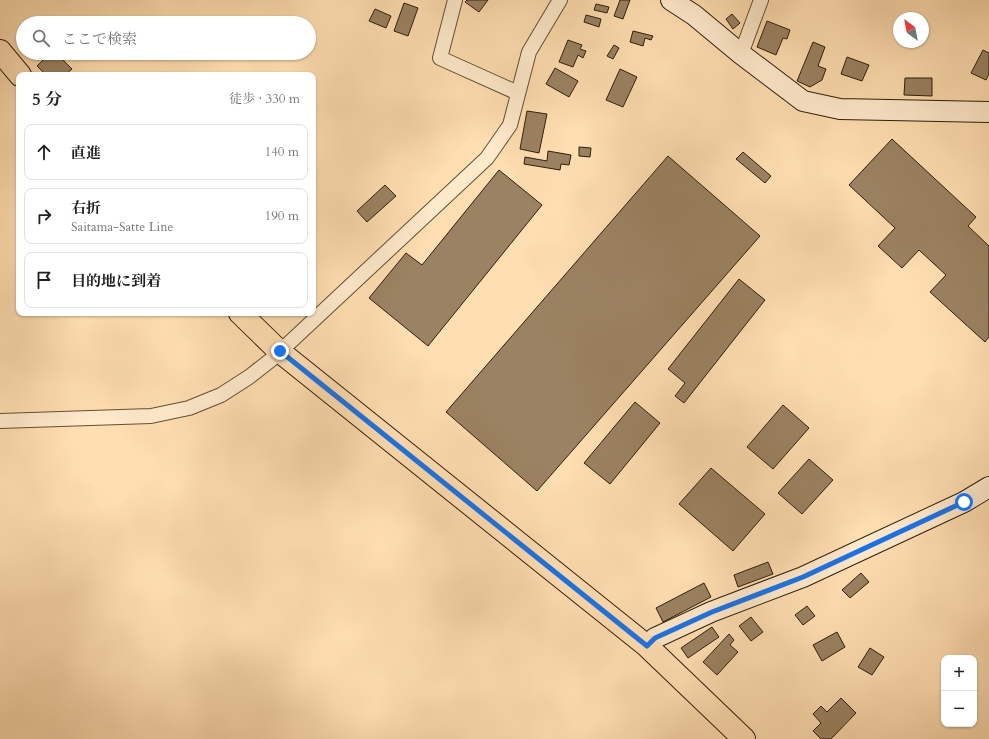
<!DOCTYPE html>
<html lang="ja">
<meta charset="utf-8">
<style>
:root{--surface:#fff;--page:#f2f2f2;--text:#202124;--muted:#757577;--line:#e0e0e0}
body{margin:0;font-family:Cardo,"Noto Serif JP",serif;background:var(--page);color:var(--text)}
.controls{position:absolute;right:12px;bottom:12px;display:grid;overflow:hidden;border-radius:8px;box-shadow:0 1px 3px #0004}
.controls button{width:36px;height:36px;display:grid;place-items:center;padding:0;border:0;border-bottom:1px solid var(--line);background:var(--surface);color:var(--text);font:20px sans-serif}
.compass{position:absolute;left:893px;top:12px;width:36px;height:36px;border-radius:50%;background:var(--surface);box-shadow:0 1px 3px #0004;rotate:328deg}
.stop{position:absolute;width:12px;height:12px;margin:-9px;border:3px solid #1a73e8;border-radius:50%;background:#fff}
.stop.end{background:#1a73e8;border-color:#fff;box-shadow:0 1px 4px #0008}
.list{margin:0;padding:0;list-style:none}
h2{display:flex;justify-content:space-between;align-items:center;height:52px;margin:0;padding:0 16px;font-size:17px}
h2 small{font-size:13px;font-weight:400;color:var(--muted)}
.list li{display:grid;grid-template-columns:26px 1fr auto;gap:12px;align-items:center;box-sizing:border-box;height:56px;margin:0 8px 8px;padding:0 8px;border:1px solid var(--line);border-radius:8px}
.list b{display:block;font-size:15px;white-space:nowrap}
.list p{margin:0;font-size:13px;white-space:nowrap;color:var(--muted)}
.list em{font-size:13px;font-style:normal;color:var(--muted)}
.icon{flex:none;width:22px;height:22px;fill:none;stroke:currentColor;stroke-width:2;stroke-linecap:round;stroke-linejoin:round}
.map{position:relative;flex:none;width:989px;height:739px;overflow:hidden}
.search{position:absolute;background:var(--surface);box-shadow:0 1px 3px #0004;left:16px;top:16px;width:300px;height:44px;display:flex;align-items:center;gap:10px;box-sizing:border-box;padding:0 14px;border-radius:22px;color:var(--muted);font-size:15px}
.panel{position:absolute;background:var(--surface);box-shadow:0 1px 3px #0004;left:16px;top:72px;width:300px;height:244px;border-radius:8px}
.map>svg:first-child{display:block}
.building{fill:#9b8262;stroke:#2f1f0d}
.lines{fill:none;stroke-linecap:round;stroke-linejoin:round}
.street-casing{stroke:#634f36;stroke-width:16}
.secondary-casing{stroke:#2f1f0d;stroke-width:22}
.primary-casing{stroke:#2f1f0d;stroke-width:24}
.street{stroke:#ffeacc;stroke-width:14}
.secondary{stroke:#ffeacc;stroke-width:20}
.primary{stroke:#ffdeb1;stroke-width:22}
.route{stroke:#1a73e8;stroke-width:5}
</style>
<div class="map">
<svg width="989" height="739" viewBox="0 0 989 739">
<rect width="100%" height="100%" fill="#ffdeb1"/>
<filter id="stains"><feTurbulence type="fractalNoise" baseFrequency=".005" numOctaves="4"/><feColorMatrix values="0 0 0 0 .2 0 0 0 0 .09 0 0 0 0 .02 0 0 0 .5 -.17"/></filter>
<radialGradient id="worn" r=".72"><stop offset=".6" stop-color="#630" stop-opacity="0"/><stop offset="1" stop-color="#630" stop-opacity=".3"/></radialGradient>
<!-- building -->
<path class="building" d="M467,0h21l-9,12 -14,-10z
M620,0h10l-7,19 -9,-3z
M404,3l14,5 -10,28 -14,-5z
M596,4l13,3 -2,6 -13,-3z
M375,9l16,7 -5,12 -17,-7z
M732,14l8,9 -7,6 -7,-10z
M586,15l15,4 -2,8 -15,-5z
M767,21l23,9 -3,9 -4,-1 -7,17 -19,-8z
M633,31l20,5 -2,4 -6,-2 -2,8 -13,-4z
M568,40l14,5 -2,4 6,2 -3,7 -5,-3 -5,12 -14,-5z
M813,42l12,5 -7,19 8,3 -4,11 -12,7 -13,-6z
M614,45l5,3 -6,11 -6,-3z
M983,50l6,3v21l-3,6 -15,-7z
M50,53h6l16,16 -7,6h-19l-9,-9z
M847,57l22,8 -7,16 -21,-7z
M555,68l23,13 -9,16 -23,-13z
M620,69l17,8 -14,30 -17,-7z
M905,78h27v18l-28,-1z
M527,111l20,3 -8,39 -19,-4z
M892,139l84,78 -8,9 21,20v91l-4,5 -55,-50 16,-17 -27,-25 -17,18 -24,-22 17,-18 -46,-43z
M579,147l12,1 -1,9 -11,-1z
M548,151l23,4 -2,10 -8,-1 -1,6 -36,-6 1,-7 22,4z
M743,152l28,24 -6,7 -29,-24z
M668,156l92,80 -223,255 -91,-79z
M499,170l43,35 -114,141 -59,-48 37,-45 16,12z
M385,185l11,11 -29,26 -10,-11z
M739,279l26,21 -81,103 -9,-7 10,-13 -17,-14z
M635,402l25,21 -50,61 -26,-21z
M783,405l26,23 -36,41 -26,-22z
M809,459l24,21 -31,34 -24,-21z
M711,468l54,46 -32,37 -54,-47z
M768,562l5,12 -35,13 -4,-12z
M861,573l8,9 -19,16 -8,-8z
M704,583l7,14 -48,25 -7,-14z
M807,606l8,10 -12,9 -8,-10z
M751,617l12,15 -12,9 -12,-15z
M712,627l7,10 -31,21 -7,-10z
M837,632l8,15 -23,14 -9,-16z
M729,634l5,6 -4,5 8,7 -21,23 -14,-13z
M870,648l14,9 -12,18 -14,-8z
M841,698l15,15 -25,26h-10l-8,-8 8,-8 -8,-9 8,-8 6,6z"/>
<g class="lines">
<defs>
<path id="street" d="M455,0l-15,58 78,35
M741,54l20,-54
M0,421l151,-5 38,-8 32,-13 28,-18 23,-18 215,-201 23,-33 19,-73 31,-52"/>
<path id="secondary" d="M671,0l23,15 47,39 62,47 37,8 149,3
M647,646l8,-8 56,-26 92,-35 161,-75 25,-15"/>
<path id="primary" d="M0,51l20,24
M240,313l39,38 368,295 97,93"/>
</defs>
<!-- street casing -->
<use href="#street" class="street-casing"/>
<!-- secondary casing -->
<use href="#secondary" class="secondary-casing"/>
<!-- primary casing -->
<use href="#primary" class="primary-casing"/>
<!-- street -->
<use href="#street" class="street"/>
<!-- secondary -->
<use href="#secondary" class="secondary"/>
<!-- primary -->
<use href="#primary" class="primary"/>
</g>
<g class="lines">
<!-- route -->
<path class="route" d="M280,351l367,295 8,-8 57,-26 91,-35 161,-75"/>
</g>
<rect width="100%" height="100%" filter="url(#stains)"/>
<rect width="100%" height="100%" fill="url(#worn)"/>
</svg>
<div class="controls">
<button>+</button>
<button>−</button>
</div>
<svg class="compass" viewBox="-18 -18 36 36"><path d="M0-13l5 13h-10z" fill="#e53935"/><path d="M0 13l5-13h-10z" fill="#757577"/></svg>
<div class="stop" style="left:964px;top:502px"></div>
<div class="stop end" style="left:280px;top:351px"></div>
<div class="search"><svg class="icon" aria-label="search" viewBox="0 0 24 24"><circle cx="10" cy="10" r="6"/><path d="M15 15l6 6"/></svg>ここで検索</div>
<section class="panel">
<h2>5 分<small>徒歩 · 330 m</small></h2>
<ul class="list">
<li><svg class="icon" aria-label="ahead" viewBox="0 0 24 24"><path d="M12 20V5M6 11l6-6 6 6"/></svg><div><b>直進</b></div><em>140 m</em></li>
<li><svg class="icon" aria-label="right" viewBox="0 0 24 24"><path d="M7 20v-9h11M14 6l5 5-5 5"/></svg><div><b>右折</b><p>Saitama-Satte Line</p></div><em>190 m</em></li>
<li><svg class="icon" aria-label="arrive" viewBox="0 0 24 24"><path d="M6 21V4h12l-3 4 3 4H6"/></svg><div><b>目的地に到着</b></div></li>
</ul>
</section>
</div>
